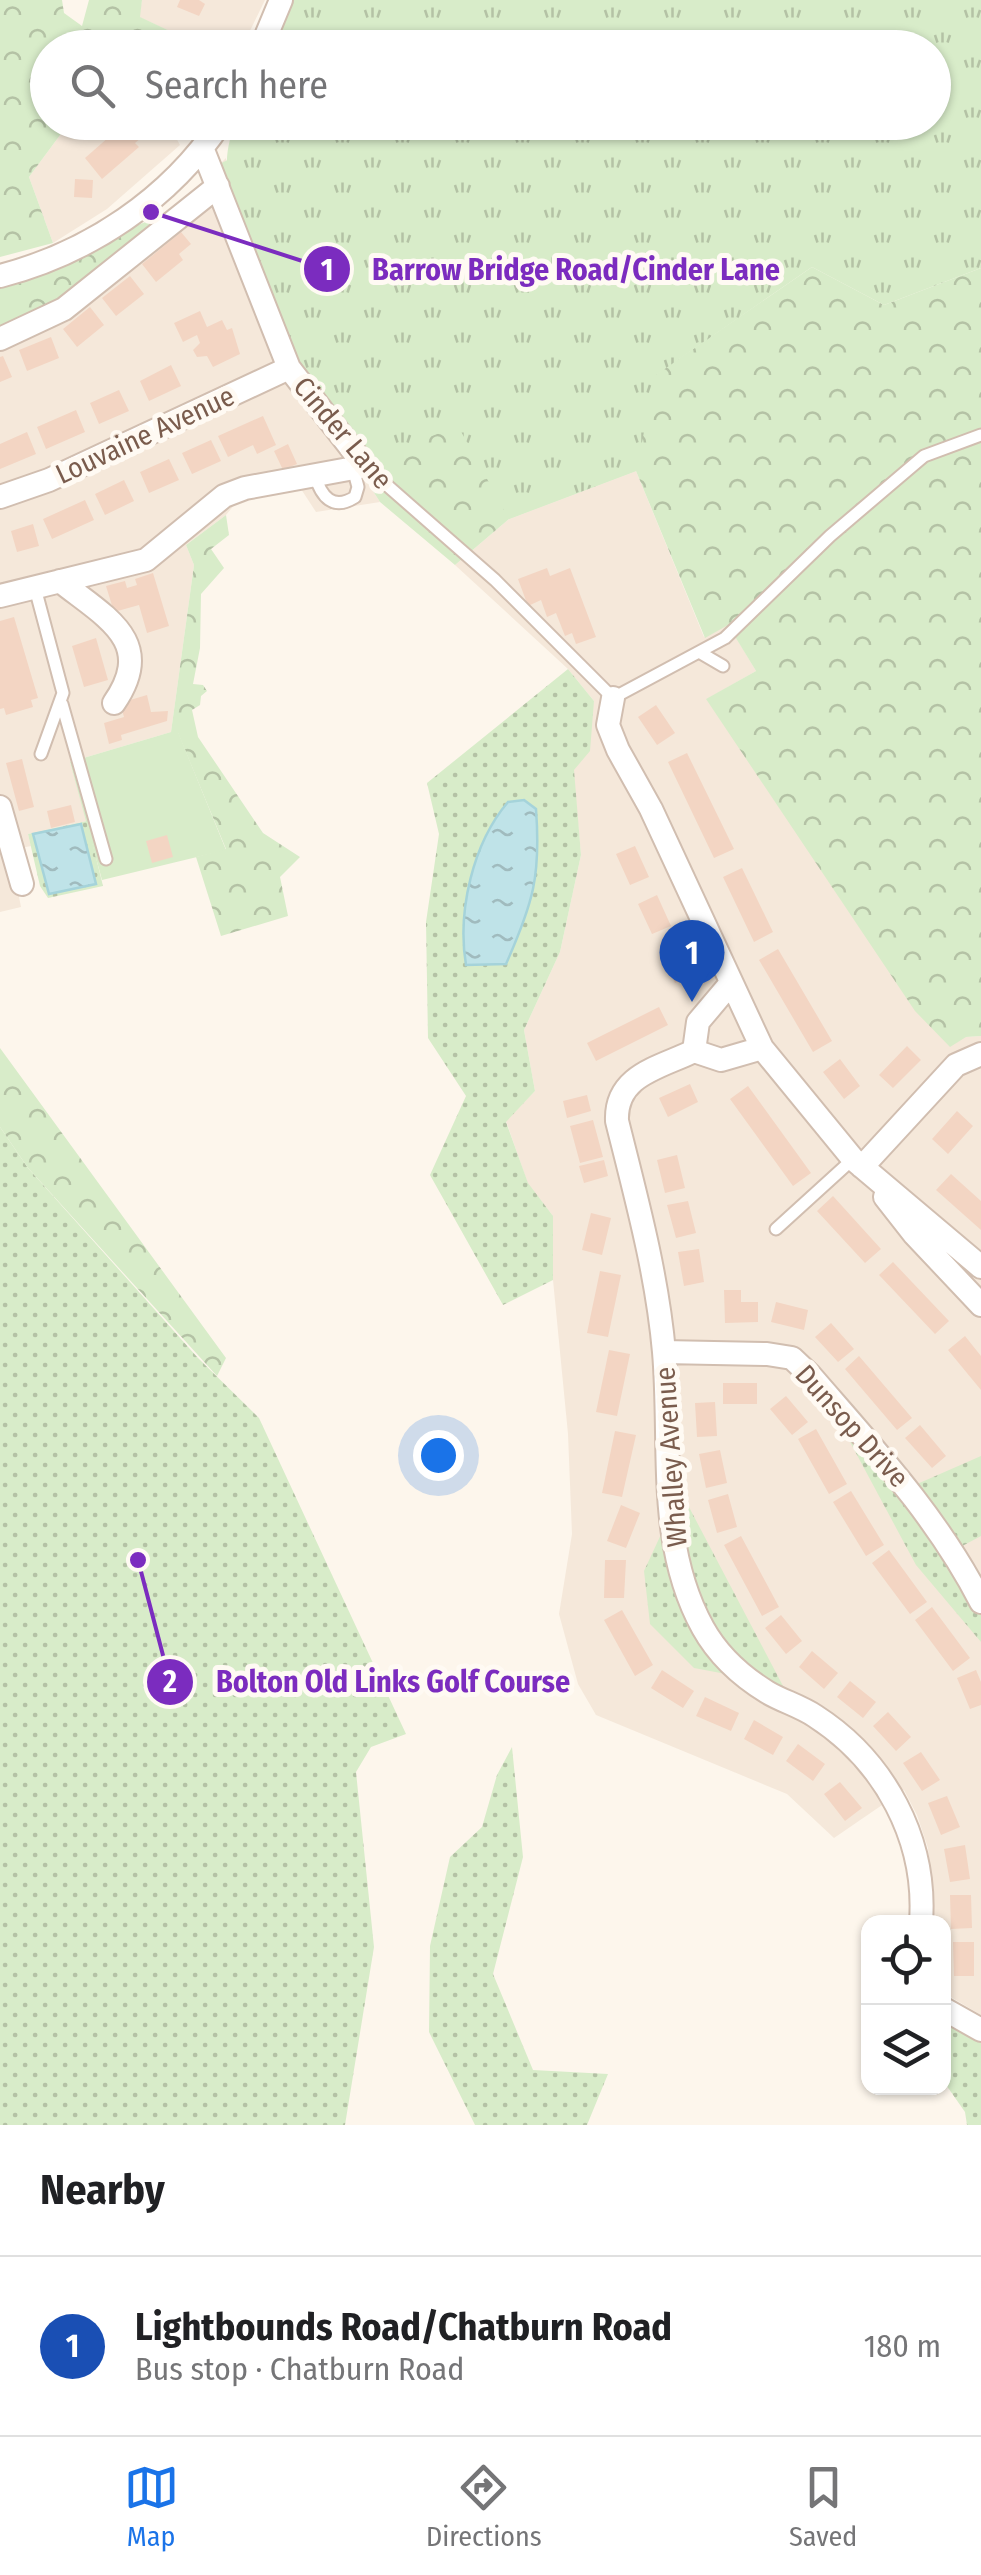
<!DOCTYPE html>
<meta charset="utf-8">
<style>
:root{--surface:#fff;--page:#f2f2f2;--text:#202124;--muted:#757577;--line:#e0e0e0;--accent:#1a73e8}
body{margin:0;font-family:"Fira Sans Condensed",sans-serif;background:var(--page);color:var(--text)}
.controls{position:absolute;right:30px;bottom:30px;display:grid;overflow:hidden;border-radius:20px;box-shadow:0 2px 8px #0004}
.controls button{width:90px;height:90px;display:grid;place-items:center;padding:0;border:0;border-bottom:2px solid var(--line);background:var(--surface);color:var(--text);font:50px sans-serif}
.you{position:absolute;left:438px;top:1455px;width:35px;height:35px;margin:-25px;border:8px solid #fff;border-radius:50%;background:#1a73e8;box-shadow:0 0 0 15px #1a73e833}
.badge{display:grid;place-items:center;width:65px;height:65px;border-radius:50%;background:var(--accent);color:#fff;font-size:32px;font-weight:700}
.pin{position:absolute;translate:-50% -82px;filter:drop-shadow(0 2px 5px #0008)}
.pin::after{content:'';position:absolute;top:52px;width:35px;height:30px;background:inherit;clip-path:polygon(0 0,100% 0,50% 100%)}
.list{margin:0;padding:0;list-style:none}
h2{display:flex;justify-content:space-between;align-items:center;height:130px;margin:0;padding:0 40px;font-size:42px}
h2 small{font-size:32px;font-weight:400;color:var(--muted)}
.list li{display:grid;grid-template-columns:65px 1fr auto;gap:30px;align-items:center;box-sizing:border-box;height:180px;padding:0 40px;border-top:2px solid var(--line)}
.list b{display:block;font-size:38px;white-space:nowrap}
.list p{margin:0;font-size:32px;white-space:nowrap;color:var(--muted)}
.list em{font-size:32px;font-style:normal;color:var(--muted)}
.icon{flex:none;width:55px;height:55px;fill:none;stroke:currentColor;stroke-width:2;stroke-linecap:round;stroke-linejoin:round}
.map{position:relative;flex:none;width:981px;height:2125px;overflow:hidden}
.search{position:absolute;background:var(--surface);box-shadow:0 2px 8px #0004;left:30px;right:30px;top:30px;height:110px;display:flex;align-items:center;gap:25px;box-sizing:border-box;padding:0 35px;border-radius:55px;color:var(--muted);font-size:38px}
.sheet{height:310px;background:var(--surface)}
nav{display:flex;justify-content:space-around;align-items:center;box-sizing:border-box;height:140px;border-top:2px solid var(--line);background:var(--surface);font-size:28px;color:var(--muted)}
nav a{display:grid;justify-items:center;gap:5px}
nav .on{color:var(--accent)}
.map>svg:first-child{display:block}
.residential{fill:#f5e8da}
.grass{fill:url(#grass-dots)}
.forest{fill:url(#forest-crowns)}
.park{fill:url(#park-tufts)}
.garden{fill:#d8ecc9}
.water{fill:url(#water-ripples);stroke:#a5d3da;stroke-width:2.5}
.building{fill:#f3d5c3}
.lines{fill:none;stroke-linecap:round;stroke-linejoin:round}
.service-casing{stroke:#d1beb0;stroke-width:15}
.minor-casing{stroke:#d1beb0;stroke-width:26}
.service{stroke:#fff;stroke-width:11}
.minor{stroke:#fff;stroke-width:22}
.labels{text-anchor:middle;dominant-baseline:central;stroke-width:10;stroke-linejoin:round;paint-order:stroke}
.street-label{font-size:28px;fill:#7a5c4d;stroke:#fffaf3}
.leader{fill:none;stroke:#7b2cbf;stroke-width:4}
.callout-dot{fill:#7b2cbf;stroke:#fffaf3;stroke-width:4}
.mark-label{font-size:30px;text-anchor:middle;font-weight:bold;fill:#fff}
.callout-label{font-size:30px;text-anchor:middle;font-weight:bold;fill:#7b2cbf;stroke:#fffaf3;stroke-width:10;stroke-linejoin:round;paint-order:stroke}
</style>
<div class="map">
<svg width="981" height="2125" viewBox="0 0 981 2125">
<defs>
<pattern id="grass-dots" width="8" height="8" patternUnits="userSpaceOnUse" patternTransform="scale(2.5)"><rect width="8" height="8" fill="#d8ecc9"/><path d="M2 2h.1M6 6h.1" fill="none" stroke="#b4c2a5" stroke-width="1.8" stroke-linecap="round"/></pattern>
<pattern id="forest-crowns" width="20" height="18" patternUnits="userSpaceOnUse" patternTransform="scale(2.5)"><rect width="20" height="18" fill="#d8ecc9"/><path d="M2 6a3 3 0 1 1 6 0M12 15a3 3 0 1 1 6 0" fill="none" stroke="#b4c2a5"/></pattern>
<pattern id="park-tufts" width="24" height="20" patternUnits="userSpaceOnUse" patternTransform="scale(2.5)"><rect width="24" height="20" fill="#d8ecc9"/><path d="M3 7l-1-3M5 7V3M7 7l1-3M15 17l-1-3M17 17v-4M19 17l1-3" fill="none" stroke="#b4c2a5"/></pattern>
<pattern id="water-ripples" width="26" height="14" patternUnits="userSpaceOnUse" patternTransform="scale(2.5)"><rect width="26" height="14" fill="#bfe3e8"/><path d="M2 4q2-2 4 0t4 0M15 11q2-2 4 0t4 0" fill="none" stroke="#a0bbbe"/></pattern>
</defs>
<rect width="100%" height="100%" fill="#fdf6ec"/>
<!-- residential -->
<path class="residential" d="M142,0h123l-23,47h-50l-3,-7 -50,-23z
M69,123h99l12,22 -73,64 -54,34 -24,-66z
M226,158l1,21 137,298 16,25 -64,10 -15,-23 -62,10 -13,16 -40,30 8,20 -23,167 -101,30 17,59 -59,13 3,12 -10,2 -3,44 3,15 -21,5v-580l93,-56 104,-89z
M636,471l68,166 24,-13 28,47 -49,28 259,338 15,-1v979l-37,-22v-71h-12l-4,-74 -11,-33 -13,-25 -70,48 -47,-44 -191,-79 -18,-31 -19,-70 13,-80 -4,-100 -15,-154v-64l-25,-32 -22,-63 29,-30 -11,-61 36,-78 21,-97 -8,-85 21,-69 -26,-32 -113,-104 54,-46z"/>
<!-- grass -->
<path class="grass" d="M568,669l26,32 -4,50 -16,19 7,85 -21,97 -36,78 11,61 -29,31 22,61 25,33v64l-50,25 -73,-130 36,-79 -38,-58 -2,-116 13,-88 -12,-51z
M87,821l16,65 -55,12 -8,-12 -12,-52z
M0,1127l28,41 170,190 61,60 147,316 -35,13 -15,25 18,175 -29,178h-345z
M820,1386l88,102 73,-32v80l-28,15 28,62v29l-65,-77z
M669,1469l124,236 -46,-27 -53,-10 -44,-44 -6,-53 26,-56z
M512,1747l11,110 -30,117 40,96 75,4 -21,51h-112l-46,-93 1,-86 20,-89 32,-30 15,-52z
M944,2018l37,21v86h-14l-2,-13 -21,-30z"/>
<!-- forest -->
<path class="forest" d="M0,0h62l2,13 18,13 7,-26h53l-2,17 49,23 3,7h-64l-2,-3 -3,4h-75v74l21,1 -40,54 24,66 -53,14z
M240,154l395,315 20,-94 157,-108 72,38 97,-37v768l-15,1 -16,10 -35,-36 -209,-312 50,-28 -28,-46 -23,13 -69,-167 -127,48 -54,46 -75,-63 -16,-25 -153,-309z
M162,215l-92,78 -70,39v-49z
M226,515l3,20 -18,14 13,19 -23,26 -1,54 -7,36 10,1 4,6 -6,5 -1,9 -8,5 6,27 65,96 37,24 -20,20 8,39 -67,20 -25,-79 30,-8 -48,-116 -7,-1 23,-167 -8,-20z
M0,1048l226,310 -9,18 -189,-208 -28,-41z"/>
<!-- park -->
<path class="park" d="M293,0h688v268l-97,37 -72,-38 -156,108 -20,96 -127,48 -51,-93 -86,33 -76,-95 -69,-185c-1,-21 0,-38 10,-56l697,-1v-74l-660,-1z"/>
<!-- garden -->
<path class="garden" d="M171,732h7l48,118 -124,30 -32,-118z"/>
<!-- water -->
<path class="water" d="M524,800l12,9c5,67 -3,94 -30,155l-40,1c-9,-54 7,-122 42,-163z
M81,824l15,60 -47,10 -16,-60z"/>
<!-- building -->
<path class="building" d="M180,0h19l6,4 -6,12 -22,-9z
M126,122h15l8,9 -14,12 4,4 -37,32 -17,-21z
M75,179l18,1 -1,18 -18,-1z
M181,232l10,12 -12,10 4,6 -27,22 -14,-18z
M130,276l14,18 -28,22 -14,-18z
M90,307l14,18 -27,22 -14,-18z
M200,311l7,16 15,-7 5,10 5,-2 8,26 -27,13 -6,-11 -10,1 -4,-7 7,-7 -3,-8 -14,7 -9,-19z
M51,337l8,21 -32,13 -8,-21z
M3,356l9,21 -12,5v-25z
M171,365l10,21 -32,15 -9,-20z
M119,390l10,21 -30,13 -9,-21z
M76,410l9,22 -39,17 -9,-22z
M263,416l13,29 -19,9 -4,-9 -25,12 -10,-21z
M27,432l9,22 -36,15v-25z
M211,440l10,21 -29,13 -10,-21z
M288,444l9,20 -14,6 -9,-19z
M169,459l10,21 -30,13 -9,-21z
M124,480l10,21 -29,14 -10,-21z
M85,500l9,20 -42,19 -9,-20z
M33,524l6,22 -22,6 -6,-21z
M547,568l3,8 20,-8 26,69 -20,7 -4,-11 -7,3 -9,-23 -9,4 -6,-17 -13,6 -10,-27z
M153,573l16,53 -22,7 -8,-28 -25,7 -8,-26 19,-5 2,7 10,-3 -2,-6z
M14,617l24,81 -7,2 2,7 -27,8 -2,-7 -4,1v-88z
M96,638l12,42 -24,7 -12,-41z
M147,695l4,17 17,-1 -1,10 -46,14 1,5 -13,4 -5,-21 20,-6 -4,-14z
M656,705l19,28 -18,12 -19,-28z
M687,753l47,96 -20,9 -46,-96z
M22,759l12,48 -15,4 -13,-48z
M71,805l4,17 -24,6 -4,-17z
M167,835l6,22 -21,6 -6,-22z
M635,846l14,31 -19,8 -14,-31z
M742,868l31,64 -19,10 -31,-65z
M657,895l14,31 -19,8 -14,-30z
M680,943l14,31 -19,9 -14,-31z
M778,949l54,92 -19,11 -54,-92z
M659,1007l9,18 -72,36 -9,-18z
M907,1046l14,14 -28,28 -14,-13z
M840,1059l20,27 -16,13 -21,-27z
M690,1084l8,18 -30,15 -9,-19z
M748,1086l63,87 -18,13 -63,-87z
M587,1095l4,16 -24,7 -4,-17z
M957,1111l16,15 -25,28 -16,-15z
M593,1120l10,37 -23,6 -10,-37z
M677,1155l8,33 -20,5 -8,-33z
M604,1160l4,16 -24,7 -5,-17z
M951,1174l30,27v29l-45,-40z
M833,1196l48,53 -16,14 -48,-52z
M688,1201l8,32 -20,5 -9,-33z
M591,1213l20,5 -9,37 -20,-5z
M699,1249l5,33 -20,4 -6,-34z
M893,1262l56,59 -14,13 -56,-59z
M600,1271l21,4 -13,62 -21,-4z
M724,1290h17v12h17v20l-33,1z
M776,1302l32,8 -4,20 -33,-8z
M831,1323l23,26 -16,13 -23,-25z
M965,1336l16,20v34l-33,-40z
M609,1350l21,4 -13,62 -21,-4z
M859,1356l53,62 -15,12 -52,-61z
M723,1383h34v21h-34z
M786,1396l22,26 -16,13 -22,-26z
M715,1402l2,34 -20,1 -2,-34z
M920,1425l26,31 -14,12 -27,-30z
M816,1429l31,55 -18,10 -31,-55z
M615,1431l21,4 -14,62 -20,-4z
M720,1450l7,33 -21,5 -7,-34z
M851,1491l33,54 -18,11 -33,-54z
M728,1494l9,33 -20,6 -9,-33z
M621,1505l19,8 -14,35 -19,-7z
M741,1536l38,71 -17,9 -38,-71z
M889,1550l38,52 -17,12 -38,-51z
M605,1560h21l-2,38h-20z
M932,1607l38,51 -17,13 -38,-51z
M622,1610l31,55 -18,11 -31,-56z
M781,1615l21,26 -16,13 -21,-26z
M812,1651l26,22 -14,16 -25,-22z
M662,1670l32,21 -11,17 -32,-20z
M976,1670l5,12v23l-11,4 -13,-31z
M850,1681l26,21 -13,16 -26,-21z
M705,1697l34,16 -8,18 -35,-15z
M888,1712l23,25 -15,14 -23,-25z
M754,1720l29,17 -10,18 -29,-16z
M798,1744l27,20 -12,17 -27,-20z
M921,1752l19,28 -18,11 -19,-28z
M840,1782l22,26 -17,13 -21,-27z
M947,1796l13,31 -19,8 -13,-32z
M965,1845l5,34 -20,3 -6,-33z
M950,1895h21l1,33 -21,1z
M953,1942h21v34h-20z"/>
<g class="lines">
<defs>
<path id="service" d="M365,466l130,114 118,118 112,-60 105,-102 94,-80 57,-21
M315,475c6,22 18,36 40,22l3,-10 -5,-19
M35,588l28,105 -22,61
M699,652l24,14
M62,704l44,155
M776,1229l77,-70"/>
<path id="minor" d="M261,48l20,-48
M0,276c89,-23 170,-77 221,-154
M0,339l64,-30 154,-123
M0,497l49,-17 240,-112
M60,581c45,36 97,60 54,122
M0,596l146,-36 78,-64 21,-8 120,-22 -76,-98 -86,-218
M613,698l-5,27 10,25 33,59 111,239 91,111 128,108
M0,807l22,77
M762,1048l-41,12 -27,-9c-35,17 -79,24 -77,70 19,76 40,152 47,231 8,93 -8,191 39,276 15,27 38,48 64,64 15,9 33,14 48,24 70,45 112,124 106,206
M694,1051l4,-29 32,-38
M862,1167l94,-102 25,-11
M885,1197l29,37 67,71
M664,1352l103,2 25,4 18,17c63,73 127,141 171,227
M944,2009l37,21"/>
</defs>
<!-- service casing -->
<use href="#service" class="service-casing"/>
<!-- minor casing -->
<use href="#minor" class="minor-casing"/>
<!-- service -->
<use href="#service" class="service"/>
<!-- minor -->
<use href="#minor" class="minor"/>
</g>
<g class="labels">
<!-- street labels -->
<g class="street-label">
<text transform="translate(343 433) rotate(50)">Cinder Lane</text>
<text transform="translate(145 435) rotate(-25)">Louvaine Avenue</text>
<text transform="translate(852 1426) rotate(48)">Dunsop Drive</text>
<text transform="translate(671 1457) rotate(-94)">Whalley Avenue</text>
</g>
</g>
<!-- callouts -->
<path class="leader" d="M151 212L327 269M138 1560L170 1682"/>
<g class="callout-dot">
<circle cx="151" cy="212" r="10"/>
<circle cx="138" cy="1560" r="10"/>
<circle cx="327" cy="269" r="25"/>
<circle cx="170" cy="1682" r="25"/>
</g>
<g class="mark-label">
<text x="327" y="280">1</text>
<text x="170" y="1692">2</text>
</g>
<g class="callout-label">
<text x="576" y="280">Barrow Bridge Road/Cinder Lane</text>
<text x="393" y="1692">Bolton Old Links Golf Course</text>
</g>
</svg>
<div class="controls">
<button><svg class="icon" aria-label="locate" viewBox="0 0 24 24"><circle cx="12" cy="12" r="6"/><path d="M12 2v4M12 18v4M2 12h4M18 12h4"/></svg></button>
<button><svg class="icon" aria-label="layers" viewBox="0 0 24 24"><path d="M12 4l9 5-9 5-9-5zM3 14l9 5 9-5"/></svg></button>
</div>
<div class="you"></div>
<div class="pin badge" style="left:692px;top:1002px;background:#1a4fb4">1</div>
<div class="search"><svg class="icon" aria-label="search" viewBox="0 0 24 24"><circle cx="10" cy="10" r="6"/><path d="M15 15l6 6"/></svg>Search here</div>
</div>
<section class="sheet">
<h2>Nearby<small></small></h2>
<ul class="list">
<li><span class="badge" style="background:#1a4fb4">1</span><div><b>Lightbounds Road/Chatburn Road</b><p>Bus stop · Chatburn Road</p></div><em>180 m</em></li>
</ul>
</section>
<nav>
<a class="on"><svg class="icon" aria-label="map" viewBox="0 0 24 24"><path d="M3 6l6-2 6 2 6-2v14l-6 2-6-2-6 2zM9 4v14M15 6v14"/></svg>Map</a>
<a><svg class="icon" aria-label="directions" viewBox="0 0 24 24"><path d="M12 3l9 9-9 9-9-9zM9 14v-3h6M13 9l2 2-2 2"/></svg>Directions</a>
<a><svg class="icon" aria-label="saved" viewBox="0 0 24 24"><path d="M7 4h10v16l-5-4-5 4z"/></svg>Saved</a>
</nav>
